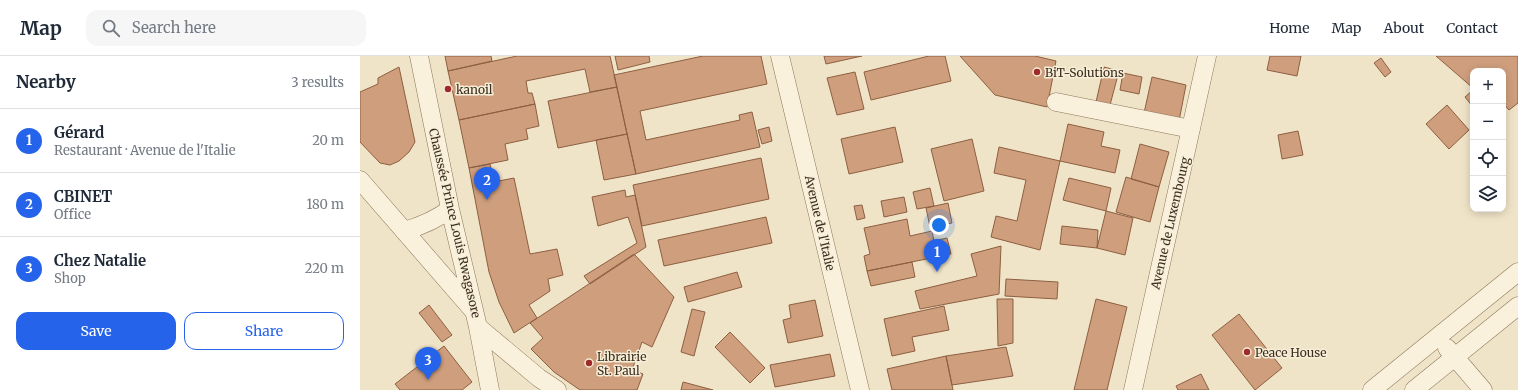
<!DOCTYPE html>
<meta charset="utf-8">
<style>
:root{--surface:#fff;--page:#f6f6f7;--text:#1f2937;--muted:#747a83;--line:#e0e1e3;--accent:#2563eb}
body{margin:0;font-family:Merriweather,serif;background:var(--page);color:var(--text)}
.controls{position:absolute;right:12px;top:12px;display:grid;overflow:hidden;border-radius:8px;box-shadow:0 2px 10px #0003}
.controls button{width:36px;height:36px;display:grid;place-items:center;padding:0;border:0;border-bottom:1px solid var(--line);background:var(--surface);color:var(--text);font:20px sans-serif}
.you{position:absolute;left:579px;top:169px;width:14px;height:14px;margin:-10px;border:3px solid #fff;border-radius:50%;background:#1a73e8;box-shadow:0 0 0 6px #1a73e833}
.badge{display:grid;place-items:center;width:26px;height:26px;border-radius:50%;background:var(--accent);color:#fff;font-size:13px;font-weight:700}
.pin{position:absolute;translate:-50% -33px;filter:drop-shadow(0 1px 2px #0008)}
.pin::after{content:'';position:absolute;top:21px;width:14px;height:12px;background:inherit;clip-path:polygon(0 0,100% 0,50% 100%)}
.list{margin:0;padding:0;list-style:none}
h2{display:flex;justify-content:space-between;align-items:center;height:52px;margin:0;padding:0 16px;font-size:17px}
h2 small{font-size:13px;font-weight:400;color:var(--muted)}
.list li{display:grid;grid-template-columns:26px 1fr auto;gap:12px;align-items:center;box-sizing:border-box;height:64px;padding:0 16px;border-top:1px solid var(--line)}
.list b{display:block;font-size:15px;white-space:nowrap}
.list p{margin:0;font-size:13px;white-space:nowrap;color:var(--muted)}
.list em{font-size:13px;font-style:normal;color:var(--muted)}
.actions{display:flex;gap:8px;padding:12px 16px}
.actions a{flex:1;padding:9px 0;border:1px solid var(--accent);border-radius:12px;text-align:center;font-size:14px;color:var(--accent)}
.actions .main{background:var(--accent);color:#fff}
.icon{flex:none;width:22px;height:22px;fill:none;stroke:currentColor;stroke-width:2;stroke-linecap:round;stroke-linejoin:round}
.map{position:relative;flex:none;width:1158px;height:334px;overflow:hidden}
header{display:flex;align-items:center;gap:24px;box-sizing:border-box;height:56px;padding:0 20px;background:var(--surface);border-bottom:1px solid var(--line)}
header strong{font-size:19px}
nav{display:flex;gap:22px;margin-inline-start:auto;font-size:14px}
.search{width:280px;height:36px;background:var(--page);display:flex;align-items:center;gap:10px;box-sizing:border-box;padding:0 14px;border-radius:12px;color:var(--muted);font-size:15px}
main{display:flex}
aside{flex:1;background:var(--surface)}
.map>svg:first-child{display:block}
.building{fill:#cf9f7d;stroke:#8d5f41}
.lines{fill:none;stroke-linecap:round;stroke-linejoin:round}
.minor-casing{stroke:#8d765c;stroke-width:19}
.minor{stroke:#faf1dc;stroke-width:18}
.poi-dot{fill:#9e2a2b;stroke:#f7eed8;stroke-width:1.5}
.labels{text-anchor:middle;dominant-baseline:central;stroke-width:3;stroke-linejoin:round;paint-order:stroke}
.poi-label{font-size:12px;fill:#3d2e20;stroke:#f7eed8;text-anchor:start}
.street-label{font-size:12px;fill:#3d2e20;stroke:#f7eed8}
</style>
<header>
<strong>Map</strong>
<div class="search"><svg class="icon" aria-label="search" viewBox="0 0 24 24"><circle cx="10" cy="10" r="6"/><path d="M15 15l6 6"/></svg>Search here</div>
<nav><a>Home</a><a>Map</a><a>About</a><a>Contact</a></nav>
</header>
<main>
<aside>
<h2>Nearby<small>3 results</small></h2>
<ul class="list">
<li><span class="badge">1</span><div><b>Gérard</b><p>Restaurant · Avenue de l'Italie</p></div><em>20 m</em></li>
<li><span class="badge">2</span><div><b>CBINET</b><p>Office</p></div><em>180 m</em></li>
<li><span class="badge">3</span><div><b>Chez Natalie</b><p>Shop</p></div><em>220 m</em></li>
</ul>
<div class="actions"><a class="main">Save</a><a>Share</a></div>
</aside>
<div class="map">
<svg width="1158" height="334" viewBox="0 0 1158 334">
<rect width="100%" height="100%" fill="#f0e4c8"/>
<!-- building -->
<path class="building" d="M85,0h46l1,5 -44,10z
M157,0h93l7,31 -27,5 -5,-23 -59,12 2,12h4l3,11 -76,16 -11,-49z
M255,0h34l1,6 -32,8z
M343,0h58l6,28 -127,27 6,29 94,-20 -1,-5 13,-3 8,35 -124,27 -22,-99z
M464,0h38l-36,8z
M569,0h16l6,25 -80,19 -7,-28z
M600,0h75l21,5 -9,46 -52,-12z
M910,0h31l-4,20 -30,-6z
M1076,0h82v47l-9,7 -6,-7v-32h-30v17z
M1021,2l10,14 -6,5 -11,-14z
M39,11l16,75 -6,10 -10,9 -9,4 -10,-2 -20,-21v-50l18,-8v-6z
M744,11l15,4 -9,34 -14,-3z
M495,16l9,37 -27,6 -10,-37z
M763,17l19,4 -3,17 -19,-4z
M792,21l34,8 -7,36 -35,-8z
M257,31l10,47 -69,14 -10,-47z
M1113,34v17l-8,-10z
M175,48l4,22 -13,3 2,10 -23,5 3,16 -39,8 -10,-48z
M1087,49l22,25 -20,19 -23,-25z
M708,68l36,8 -3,14 19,4 -5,23 -55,-12z
M409,71l3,14 -10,3 -4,-14z
M535,71l8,35 -54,12 -8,-35z
M938,75l5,24 -21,4 -4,-24z
M267,78l9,40 -32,6 -8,-40z
M612,83l12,52 -40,10 -13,-52z
M780,88l29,8 -10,35 -28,-8z
M639,91l61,14 -20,89 -49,-13 5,-21 21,5 9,-41 -32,-7z
M401,102l8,41 -127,27 -9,-41z
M130,108l4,18 20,-4 16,76 27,-5 6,26 -15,4 2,12 -21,14 8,13 -23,15 -15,-31 -10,-30 -20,-104z
M766,121l33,10 -9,35 -34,-10z
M709,122l42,10 -5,23 -43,-11z
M570,132l4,18 -17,3 -4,-17z
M265,134l1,7 9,-2 11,52 -56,37 -6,-8 53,-33 -9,-26 -30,9 -6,-29z
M544,141l3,15 -23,5 -3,-16z
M588,147l4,20 -22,4 -4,-19z
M502,149l3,13 -8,2 -3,-14z
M746,155l27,7 -8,37 -28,-7z
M406,161l6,26 -108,23 -6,-26z
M547,163l3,17 22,-5 2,10 13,-3 4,16 -84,17 -3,-15 6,-2 -6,-26z
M702,170l36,4 -1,18 -37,-4z
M641,190l-2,48 -79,15 -5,-18 62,-15 -6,-22z
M274,198l40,43 -22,50 -10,-5 -10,28 11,4 -6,16h-57l-26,-18 -23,-23 12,-11 -13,-15z
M552,206l3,15 -44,9 -4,-15z
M377,216l5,15 -54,15 -4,-15z
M646,223l52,3 -1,17 -52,-3z
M637,243h16v44l-15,3z
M736,243l31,8 -20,83h-33z
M455,244l8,36 -35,7 -5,-23 8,-2 -2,-13z
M69,249l23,30 -10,7 -23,-29z
M584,250l5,24 -37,7 3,14 -23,5 -8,-37z
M332,253l13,3 -11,44 -13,-4z
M879,258l43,54 -27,22 -43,-55z
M370,276l35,36 -15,15 -35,-36z
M84,290l28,36 -10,8h-62l-5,-6z
M646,291l7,29 -61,9 -6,-29z
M470,298l5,22 -60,11 -5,-22z
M586,300l7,34h-61l-5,-21z
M841,318l8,16h-31l-2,-4z
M323,326l30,8h-32z"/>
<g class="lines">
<defs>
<path id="minor" d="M59,0l31,153 28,118 12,63
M420,0l80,334
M696,46l135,27
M0,124l112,129
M44,175c17,-5 32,-11 46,-22
M118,271l61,51 18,12
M1087,292l36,42
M773,334l74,-334
M1012,334l146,-118
M1054,334l104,-84"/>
</defs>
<!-- minor casing -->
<use href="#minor" class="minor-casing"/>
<!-- minor -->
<use href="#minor" class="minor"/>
</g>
<!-- markers -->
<g class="poi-dot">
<circle cx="677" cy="16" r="4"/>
<circle cx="88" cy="33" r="4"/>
<circle cx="887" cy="296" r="4"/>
<circle cx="229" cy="307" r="4"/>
</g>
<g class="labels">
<!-- poi labels -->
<g class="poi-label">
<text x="685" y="16">BiT-Solutions</text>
<text x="96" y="33">kanoil</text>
<text x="895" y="296">Peace House</text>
<text x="237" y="300">Librairie<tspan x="237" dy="14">St. Paul</tspan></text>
</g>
<!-- street labels -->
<g class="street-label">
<text transform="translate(95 167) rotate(77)">Chaussée Prince Louis Rwagasore</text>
<text transform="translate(460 167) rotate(77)">Avenue de l'Italie</text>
<text transform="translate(810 167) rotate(-77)">Avenue de Luxembourg</text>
</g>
</g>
</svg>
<div class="controls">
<button>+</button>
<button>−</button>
<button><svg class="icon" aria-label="locate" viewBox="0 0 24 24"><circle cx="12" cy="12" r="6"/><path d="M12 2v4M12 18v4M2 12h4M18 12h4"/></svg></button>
<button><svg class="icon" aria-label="layers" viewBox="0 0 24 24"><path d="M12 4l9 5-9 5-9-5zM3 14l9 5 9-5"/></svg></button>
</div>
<div class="you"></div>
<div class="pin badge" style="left:577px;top:216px">1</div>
<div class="pin badge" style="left:127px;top:144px">2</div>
<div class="pin badge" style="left:68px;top:324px">3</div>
</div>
</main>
